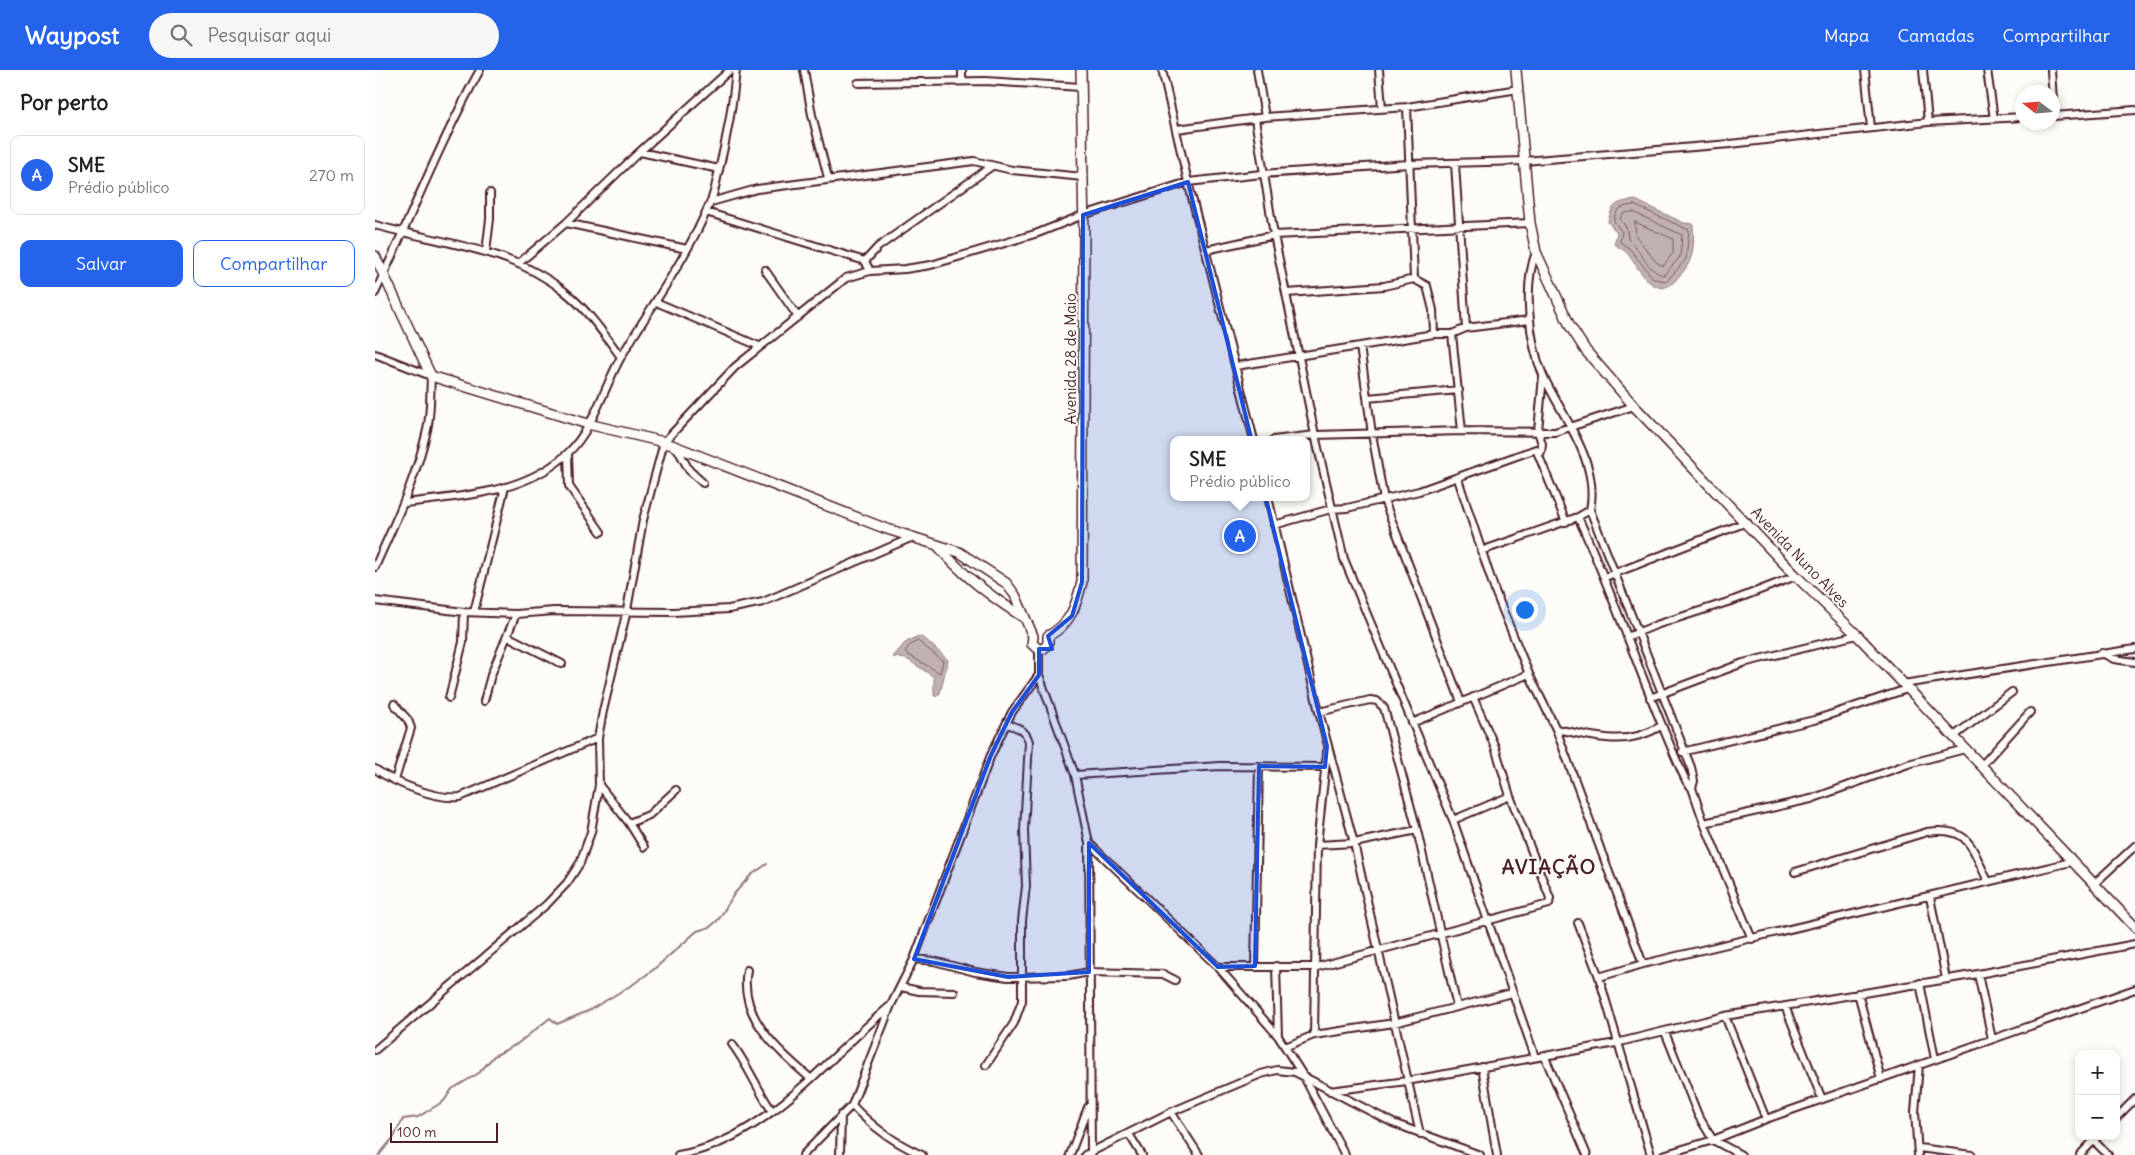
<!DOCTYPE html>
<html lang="pt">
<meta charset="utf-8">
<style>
:root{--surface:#fff;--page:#f6f6f6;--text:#222;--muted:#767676;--line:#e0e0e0;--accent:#2563eb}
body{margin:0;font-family:Delius,sans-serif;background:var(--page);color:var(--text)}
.controls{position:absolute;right:15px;bottom:15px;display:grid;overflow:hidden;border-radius:10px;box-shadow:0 2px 8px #0003}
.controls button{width:45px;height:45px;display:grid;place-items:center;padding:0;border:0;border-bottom:1px solid var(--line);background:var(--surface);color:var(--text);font:25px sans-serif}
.compass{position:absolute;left:1640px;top:15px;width:45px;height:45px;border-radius:50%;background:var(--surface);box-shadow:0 2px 8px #0003;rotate:286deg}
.scale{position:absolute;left:15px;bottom:12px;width:108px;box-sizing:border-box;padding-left:5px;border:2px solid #4a1f2b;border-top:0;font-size:14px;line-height:18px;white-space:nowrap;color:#4a1f2b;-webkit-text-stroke:4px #fdfcf7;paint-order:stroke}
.you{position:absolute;left:1149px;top:539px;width:18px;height:18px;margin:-12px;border:4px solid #fff;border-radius:50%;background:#1a73e8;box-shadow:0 0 0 8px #1a73e833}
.badge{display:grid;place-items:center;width:32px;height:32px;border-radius:50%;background:var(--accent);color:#fff;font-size:16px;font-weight:700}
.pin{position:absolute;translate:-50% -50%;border:2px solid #fff;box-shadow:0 1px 5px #0006}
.popup{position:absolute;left:795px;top:366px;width:140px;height:65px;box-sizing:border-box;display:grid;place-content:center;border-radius:10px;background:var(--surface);filter:drop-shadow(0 1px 4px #0005);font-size:16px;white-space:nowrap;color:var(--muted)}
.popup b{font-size:19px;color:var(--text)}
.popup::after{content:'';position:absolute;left:50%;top:100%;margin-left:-10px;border:10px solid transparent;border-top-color:var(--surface)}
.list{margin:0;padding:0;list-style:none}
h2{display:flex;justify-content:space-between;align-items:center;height:65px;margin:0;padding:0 20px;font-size:21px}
h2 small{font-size:16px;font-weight:400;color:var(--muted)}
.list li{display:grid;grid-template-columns:32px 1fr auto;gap:15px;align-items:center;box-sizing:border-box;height:80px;margin:0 10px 10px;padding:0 10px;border:1px solid var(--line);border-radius:10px}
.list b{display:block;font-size:19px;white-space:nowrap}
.list p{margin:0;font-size:16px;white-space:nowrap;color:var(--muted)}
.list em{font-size:16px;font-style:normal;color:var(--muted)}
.actions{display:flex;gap:10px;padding:15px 20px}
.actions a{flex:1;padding:11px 0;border:1px solid var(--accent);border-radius:10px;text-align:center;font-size:18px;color:var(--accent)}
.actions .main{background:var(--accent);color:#fff}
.icon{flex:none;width:28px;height:28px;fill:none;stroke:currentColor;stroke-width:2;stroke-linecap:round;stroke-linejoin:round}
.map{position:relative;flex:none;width:1760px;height:1085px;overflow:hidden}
header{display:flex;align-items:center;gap:30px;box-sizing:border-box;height:70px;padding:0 25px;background:var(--accent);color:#fff}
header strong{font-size:24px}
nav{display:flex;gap:28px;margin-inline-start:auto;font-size:18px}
.search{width:350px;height:45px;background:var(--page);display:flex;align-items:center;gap:12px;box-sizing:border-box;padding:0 18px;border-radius:28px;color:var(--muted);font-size:19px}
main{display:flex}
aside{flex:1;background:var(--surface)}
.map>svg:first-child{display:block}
.water{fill:#c0b1b1;stroke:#91777b}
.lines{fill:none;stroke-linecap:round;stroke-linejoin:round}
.shore{stroke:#795961;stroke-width:1}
.stream{stroke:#91777b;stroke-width:2}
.street-casing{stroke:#4a1f2b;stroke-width:10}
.secondary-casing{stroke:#4a1f2b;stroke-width:12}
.street{stroke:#fdfcf7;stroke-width:6}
.secondary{stroke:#fdfcf7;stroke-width:9}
.marked{fill:#1d4ed8;fill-opacity:0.2;stroke:#1d4ed8;stroke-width:4;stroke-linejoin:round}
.labels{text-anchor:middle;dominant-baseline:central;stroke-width:4;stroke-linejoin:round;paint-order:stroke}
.street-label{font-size:15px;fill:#4a1f2b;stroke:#fdfcf7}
.district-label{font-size:20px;font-weight:bold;letter-spacing:1px;fill:#4a1f2b;stroke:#fdfcf7}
</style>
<header>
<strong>Waypost</strong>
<div class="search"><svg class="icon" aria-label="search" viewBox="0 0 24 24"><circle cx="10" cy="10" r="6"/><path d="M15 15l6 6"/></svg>Pesquisar aqui</div>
<nav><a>Mapa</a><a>Camadas</a><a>Compartilhar</a></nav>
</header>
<main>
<aside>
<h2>Por perto<small></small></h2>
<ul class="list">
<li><span class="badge">A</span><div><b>SME</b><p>Prédio público</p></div><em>270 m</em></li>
</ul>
<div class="actions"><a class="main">Salvar</a><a>Compartilhar</a></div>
</aside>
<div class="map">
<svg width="1760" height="1085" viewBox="0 0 1760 1085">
<rect width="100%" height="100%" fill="#fdfcf7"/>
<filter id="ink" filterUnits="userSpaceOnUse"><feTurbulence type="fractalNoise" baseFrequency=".02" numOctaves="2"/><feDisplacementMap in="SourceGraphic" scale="10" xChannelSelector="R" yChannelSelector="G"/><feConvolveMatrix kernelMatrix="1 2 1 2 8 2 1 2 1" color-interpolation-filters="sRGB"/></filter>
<g filter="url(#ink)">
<!-- water -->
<path class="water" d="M1260,130l49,23 9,1c1,19 2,35 -12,50 -3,3 -7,9 -11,11 -19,12 -34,-22 -43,-32 -4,-4 -9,-6 -13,-9l3,-11 -9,-11c4,-19 9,-20 27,-22z
M543,566l7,3 23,21 -8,33 -4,4 -2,-2v-18l-27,-18 -14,-2 12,-14z"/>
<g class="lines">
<!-- shore -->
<path class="shore" d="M1259,135l55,25 -3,29 -19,22 -13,-2 -25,-31 -9,-6 2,-10 -8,-11c1,-13 8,-15 20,-16z
M1258,142l49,23 -2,22 -16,18c-16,-2 -24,-26 -36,-36l-1,-10 -7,-11 4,-5z
M1260,152l38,17v14l-10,13 -7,-4 -20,-26z
M543,571l25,20 -3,12 -35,-20 3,-6z"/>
<!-- stream -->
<path class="stream" d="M4,1085l15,-18 9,-18 15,-2 26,-16 8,-12 27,-16 15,-17 23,-12 33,-26 7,6 31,-13 44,-26 21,-15 44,-39 13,-4 9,-8 15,-25 17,-19 16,-11"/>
<defs>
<path id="street" d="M429,0l8,45 16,63
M587,0v11
M787,0l26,112 66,258
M882,0l8,47
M1004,0l3,38
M1490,0l6,58
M1548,0l5,52
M1612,0l7,49
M1676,0l3,46
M483,13l128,-2 95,6
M1678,46l82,-6
M880,49l19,116 41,200 29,124 109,261 82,237
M802,59l88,-12 142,-10 111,-18
M265,82l79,17
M1080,94l11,164
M336,132l46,-13 217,-28 38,9 71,7
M331,142l159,49 5,10
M191,153l121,26
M0,155c64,18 136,23 189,66 23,18 40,43 57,66
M831,180l68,-15 256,-12
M111,182l4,-33v-26
M490,191l13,-14 114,-81
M144,193l47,-40 69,-67 95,-86
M390,200l33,47
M1039,209l13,7 6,24 1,24
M0,223c35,-74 65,-151 105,-223
M912,223l97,-7 30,-7 -7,-172
M281,232l103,44
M1077,264l10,97
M985,276l12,88 12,66 77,202
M0,284l56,22c-1,18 0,37 -4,54 -11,49 -32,92 -52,137
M861,296l198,-32h18l14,-6 63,-8
M992,328l92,-8
M898,370l42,-5 147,-4 93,1 79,-26
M301,376l13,24 14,13
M1161,379l30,73
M193,383l1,33 32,46
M1083,409l37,112 34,83 27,55 87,235 -44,13 52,178
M893,427l51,215 35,131 66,291
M30,433c56,-7 120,-9 163,-50 26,-25 36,-66 53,-96 30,-51 66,-99 89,-154 5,-10 6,-22 9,-33 8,-33 14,-66 17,-100
M1215,440l101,257 3,14 -2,7
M1203,447c40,87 68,178 108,264l6,7 12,35 48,116
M899,455l57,-16 16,-1 72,-17 117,-42 5,3 1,-8 -4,-13 5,-55
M1106,481l97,-34 12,-7c10,-49 -28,-93 -47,-135 -14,-32 -20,-90 -7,-123
M1230,507l142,-55
M0,531l89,11 52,2 38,-3 120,1 55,-3 34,-7 150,-65
M99,542l31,-125
M132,566l55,28
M1252,567l29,-12 78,-25 62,-24
M664,579v26l36,100 14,68 2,312
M1727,583l12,6 21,3
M1528,614l232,-35
M74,628l14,-56 1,-30
M1275,628l93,-35 114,-28
M109,631l7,-26 25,-61
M19,634l14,16 3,8 -16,52
M944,642l51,-12 7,1 7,7 33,122 40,177
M1037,653l117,-49
M1181,659c38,7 69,19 105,-3
M1578,667l59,-45
M1307,682l132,-32 93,-31
M1606,696l49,-54
M0,699c20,14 61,31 85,28l138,-59
M700,705l145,-9 105,1
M224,715l30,38 15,24
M1078,750l57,-24
M254,753l20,-8 27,-25
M1329,753l107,-24 97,-35 57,-15
M714,773l129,124 60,69 26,41 41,78
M942,775l37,-2 63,-13
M1420,802l132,-40c44,-6 44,16 61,49
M1719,814l41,-38
M1555,827l16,82
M1203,853l21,54
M539,889l20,2 41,11 33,5 60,-1 21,-4 74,2 12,6
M1268,894l428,-102
M880,896l4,-200
M901,896l2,70
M843,897h99l232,-63 1,-6 -40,-102 -15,-49 -22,-50
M372,900c-9,47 32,81 63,108
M1603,904l14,65
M1545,913l15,76
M526,917l18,4 35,1
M1483,923l23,86
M1410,936l37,93
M1350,946l41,103
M1290,962l33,83 15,25 28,15
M939,965l3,-190 10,-93
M357,974c16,21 25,45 40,67
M910,977l29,-12 80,-12 118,-30
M0,980l172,-146 20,-21 13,-20 11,-31 8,-47 -1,-47 5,-27 24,-101 16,-90 21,-78 71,-75 111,-89 24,-7 35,-2 26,-4 107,-32 45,-18 105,-33 74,-8 147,-10 115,-3 206,-17 198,-22 95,-5
M1169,985l43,100
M611,995l28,-42 8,-22v-80l4,-35 -2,-56 5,-88c-3,-12 -11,-15 -23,-18
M1107,997l15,88
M955,1021l77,-10 209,-38 109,-27 253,-42 157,-30
M477,1035c20,22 43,38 70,50
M796,1042l28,43
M1741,1048l19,-19
M754,1064l13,21
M1719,1071l14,14
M1544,1078l53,7
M303,1085c87,-14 148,-96 212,-149
M428,1085l49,-50 39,-100 23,-46 77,-204 21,-43 27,-37
M465,1085l1,-40
M695,1085l18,-48
M710,1085l86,-43 90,-38 16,-4 18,2 98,51 87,32
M1288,1085l50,-15 53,-21 369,-130
M1543,1085l-3,-43 4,-47
M1705,1085l18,-19"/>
<path id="secondary" d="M1141,0l14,153 6,29 34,74 16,25 48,55 162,170 61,59 278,292
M0,186l56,120 157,48 76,18 220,86 75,24 47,31 9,12 18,41
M563,476c24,29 53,51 85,71
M658,566l-1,8 7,5h4l5,-5v-8
M673,566c23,-12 28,-30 34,-54l2,-347 -3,-165"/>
</defs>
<!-- street casing -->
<use href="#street" class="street-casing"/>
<!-- secondary casing -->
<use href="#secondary" class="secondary-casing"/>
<!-- street -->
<use href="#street" class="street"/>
<!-- secondary -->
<use href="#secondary" class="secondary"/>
</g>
</g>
<!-- marked area -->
<path class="marked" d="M813,112l139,564 -2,21 -66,-1 -4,200 -37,1 -129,-124v129l-81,5 -94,-18 77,-204 21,-43 27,-37v-26h13l-4,-13 24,-20 10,-34 1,-367z"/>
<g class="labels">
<!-- street labels -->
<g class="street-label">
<text transform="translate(695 289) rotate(-90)">Avenida 28 de Maio</text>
<text transform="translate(1425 487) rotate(46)">Avenida Nuno Alves</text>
</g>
<!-- district labels -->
<g class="district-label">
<text x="1174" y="796">AVIAÇÃO</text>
</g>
</g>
</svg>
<div class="controls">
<button>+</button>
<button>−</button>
</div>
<svg class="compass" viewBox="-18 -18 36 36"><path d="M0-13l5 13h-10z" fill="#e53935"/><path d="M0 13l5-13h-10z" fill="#767676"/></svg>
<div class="scale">100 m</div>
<div class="you"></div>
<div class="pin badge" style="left:865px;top:466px">A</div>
<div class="popup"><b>SME</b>Prédio público</div>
</div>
</main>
